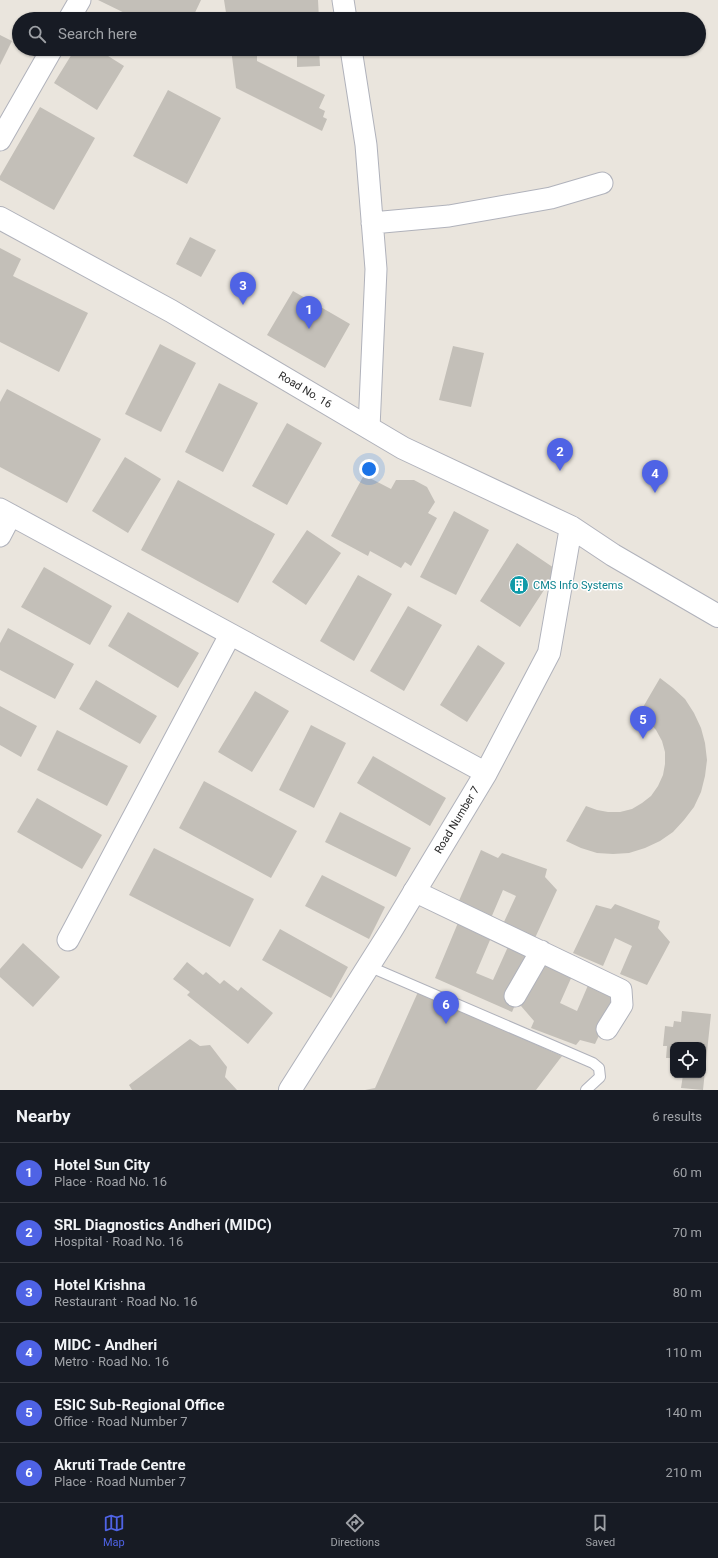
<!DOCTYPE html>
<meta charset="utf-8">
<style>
:root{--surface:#171b24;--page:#20242c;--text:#f1f3f6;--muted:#9ea1a6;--line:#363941;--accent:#4f63e5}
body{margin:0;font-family:Roboto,sans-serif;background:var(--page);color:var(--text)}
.controls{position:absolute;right:12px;bottom:12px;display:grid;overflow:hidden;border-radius:8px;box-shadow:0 1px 3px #0004}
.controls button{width:36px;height:36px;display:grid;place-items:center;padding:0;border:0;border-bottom:1px solid var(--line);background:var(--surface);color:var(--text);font:20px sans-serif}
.you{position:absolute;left:369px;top:469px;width:14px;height:14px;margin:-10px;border:3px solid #fff;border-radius:50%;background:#1a73e8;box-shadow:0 0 0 6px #1a73e833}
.badge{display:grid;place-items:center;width:26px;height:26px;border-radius:50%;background:var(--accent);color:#fff;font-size:13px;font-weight:700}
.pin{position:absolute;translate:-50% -33px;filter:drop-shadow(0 1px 2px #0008)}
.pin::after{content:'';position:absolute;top:21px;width:14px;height:12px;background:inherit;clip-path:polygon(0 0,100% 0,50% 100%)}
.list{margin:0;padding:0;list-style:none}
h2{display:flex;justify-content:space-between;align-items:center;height:52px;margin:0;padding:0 16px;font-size:17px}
h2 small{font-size:13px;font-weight:400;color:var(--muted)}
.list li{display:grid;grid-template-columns:26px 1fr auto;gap:12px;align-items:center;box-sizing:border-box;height:60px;padding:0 16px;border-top:1px solid var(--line)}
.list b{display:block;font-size:15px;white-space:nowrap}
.list p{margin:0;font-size:13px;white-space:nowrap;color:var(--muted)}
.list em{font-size:13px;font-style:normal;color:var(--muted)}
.icon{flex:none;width:22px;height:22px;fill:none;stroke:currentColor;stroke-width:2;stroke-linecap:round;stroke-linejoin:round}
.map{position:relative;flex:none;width:718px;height:1090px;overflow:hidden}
.search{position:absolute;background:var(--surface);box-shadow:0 1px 3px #0004;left:12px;right:12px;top:12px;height:44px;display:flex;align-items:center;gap:10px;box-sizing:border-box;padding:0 14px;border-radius:22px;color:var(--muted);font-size:15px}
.sheet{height:412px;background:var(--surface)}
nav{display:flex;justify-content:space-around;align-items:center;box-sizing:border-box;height:56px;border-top:1px solid var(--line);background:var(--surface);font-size:11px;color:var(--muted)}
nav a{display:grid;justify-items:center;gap:2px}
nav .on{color:var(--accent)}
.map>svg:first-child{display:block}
.building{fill:#c3bfb8}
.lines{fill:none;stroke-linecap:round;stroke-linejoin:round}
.lane-casing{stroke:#b0b2bb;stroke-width:12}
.street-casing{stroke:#b0b2bb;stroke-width:23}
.secondary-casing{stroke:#b0b2bb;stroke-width:24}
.lane{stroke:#fff;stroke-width:10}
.street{stroke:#fff;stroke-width:21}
.secondary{stroke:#fff;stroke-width:22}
.labels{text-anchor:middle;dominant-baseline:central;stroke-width:3;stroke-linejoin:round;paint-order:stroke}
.street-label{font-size:11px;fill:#292929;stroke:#fff}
.culture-label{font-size:11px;fill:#0d838f;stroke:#fff;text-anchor:start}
</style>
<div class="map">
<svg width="718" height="1090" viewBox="0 0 718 1090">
<rect width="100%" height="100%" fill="#eae5dd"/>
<!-- building -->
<path class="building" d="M98,0h103l-9,19h-55z
M224,0h94l1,19h-34v-2l-58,2z
M0,35l12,6 -12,24z
M75,49h22l27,17 -27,44 -43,-27z
M231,49h26v12l68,34 -6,13 6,3 -2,6 4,2 -5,12 -86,-43z
M286,49h33l1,17 -23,1v-12l-11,1z
M168,90l53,28 -34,66 -54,-28z
M40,107l55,31 -41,72 -54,-30v-4z
M190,237l26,13 -15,27 -25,-13z
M0,248l21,11 -8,17 75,37 -29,59 -59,-30z
M293,291l57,33 -25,44 -58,-33z
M160,344l36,19 -35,69 -36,-18z
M453,346l31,7 -13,54 -32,-7z
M219,383l39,20 -35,69 -38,-20z
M7,389l94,50 -34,64 -67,-36v-65z
M287,423l35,20 -35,62 -35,-19z
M125,457l36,22 -33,54 -36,-22z
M364,475l27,14 5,-9h18l13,7 8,15 -7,11 9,5 -26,48 -6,-4 -4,6 -31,-17 -2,5 -37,-20z
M178,480l97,54 -37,69 -97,-53z
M454,511l35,19 -33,65 -36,-18z
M307,530l34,23 -35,52 -34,-23z
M517,543l40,27 -37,57 -40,-26z
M44,567l68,39 -22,39 -69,-38z
M358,575l34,19 -38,67 -34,-20z
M408,606l34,19 -38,66 -34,-20z
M128,612l71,41 -21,35 -70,-42z
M8,628l66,36 -19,35 -55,-29v-27z
M478,645l27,18 -38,59 -27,-17z
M660,678l13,10 12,11 9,14 7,15 4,15 2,17 -2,16 -4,16 -7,15 -10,13 -11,12 -13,9 -15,7 -16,5 -16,1 -16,-1 -16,-5 -15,-7 20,-35 11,4 11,2h12l12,-3 10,-6 9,-7 7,-10 5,-11 2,-11v-12l-3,-11 -6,-11 -8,-9 -9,-7z
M96,680l61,36 -17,28 -61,-35z
M255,691l34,20 -37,61 -34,-20z
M0,706l37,20 -16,31 -21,-12z
M311,725l35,18 -32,65 -35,-18z
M57,730l71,36 -21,40 -70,-36z
M373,756l73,42 -16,28 -73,-43z
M204,781l93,50 -26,47 -92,-50z
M37,798l65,37 -20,34 -65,-37z
M340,812l71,36 -15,29 -71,-35z
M154,848l100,51 -24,48 -101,-52z
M481,850l17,8 4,-5 45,16 -2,8 12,13 -22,48 -32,-14 13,-28 -13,-6 -12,28 -33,-15z
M322,875l63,32 -16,32 -64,-33z
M615,904l45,17 -2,7 12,14 -23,43 -27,-11 12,-28 -17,-8 -12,28 -30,-13 23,-48 15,4z
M460,918l33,15 -17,40 17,7 18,-40 27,12 -26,60 -77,-34z
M280,929l68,38 -17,31 -69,-38z
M23,943l37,34 -27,30 -33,-30v-8z
M187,962l16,13 3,-3 14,12 4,-4 14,11 3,-4 32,26 -25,31 -61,-49 3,-3 -17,-13z
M544,963l28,13 -12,27 17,8 12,-28 29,13 -23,48 -15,-4 -4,5 -45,-17 3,-7 -13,-15z
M418,992l144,64 -26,34h-171l10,-2z
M682,1011l29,3 -8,76 -22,-2 2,-13h20v-30h-30v28h-3l2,-15h-6l1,-12h-4l2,-20 8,1 1,-6 7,1z
M190,1039l10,7 10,-1 17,22 -2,10 12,13h-105l-3,-5z"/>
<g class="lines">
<defs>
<path id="lane" d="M368,966l225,97 6,5 1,9 -14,13"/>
<path id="street" d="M343,0l3,19
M69,19l11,-19
M351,49l15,96 10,124 -7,159
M0,140l52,-91
M372,223l77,-7 102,-18 51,-15
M0,509l486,264
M0,536l11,-21
M414,891l207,99 1,15 -15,24
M68,940l162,-305
M515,996l26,-45"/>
<path id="secondary" d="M0,218l171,93 232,137 168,79 42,28 105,61
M290,1090l102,-161 94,-156 63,-120 22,-126"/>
</defs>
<!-- lane casing -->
<use href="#lane" class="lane-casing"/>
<!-- street casing -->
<use href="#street" class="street-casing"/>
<!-- secondary casing -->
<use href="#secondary" class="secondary-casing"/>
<!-- lane -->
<use href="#lane" class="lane"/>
<!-- street -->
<use href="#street" class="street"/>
<!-- secondary -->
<use href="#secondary" class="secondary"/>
</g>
<!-- icons -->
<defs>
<symbol id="building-disc" viewBox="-11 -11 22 22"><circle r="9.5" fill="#0f9aa8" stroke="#fff"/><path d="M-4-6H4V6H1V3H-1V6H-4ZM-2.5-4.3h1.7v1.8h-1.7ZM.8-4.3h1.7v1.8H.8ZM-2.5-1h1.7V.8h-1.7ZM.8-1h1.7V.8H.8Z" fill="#fff"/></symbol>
</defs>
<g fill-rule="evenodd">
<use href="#building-disc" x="508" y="574" width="22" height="22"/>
</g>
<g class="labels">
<!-- street labels -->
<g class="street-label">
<text transform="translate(305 390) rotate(31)">Road No. 16</text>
<text transform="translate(457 820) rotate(-59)">Road Number 7</text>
</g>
<!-- culture labels -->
<g class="culture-label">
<text x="533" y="585">CMS Info Systems</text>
</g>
</g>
</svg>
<div class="controls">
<button><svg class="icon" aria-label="locate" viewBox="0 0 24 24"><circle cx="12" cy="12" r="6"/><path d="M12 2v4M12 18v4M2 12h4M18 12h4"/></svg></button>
</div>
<div class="you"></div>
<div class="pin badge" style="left:309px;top:329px">1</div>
<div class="pin badge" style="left:560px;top:471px">2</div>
<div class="pin badge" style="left:243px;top:305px">3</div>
<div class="pin badge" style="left:655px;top:493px">4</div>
<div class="pin badge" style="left:643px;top:739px">5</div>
<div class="pin badge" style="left:446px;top:1024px">6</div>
<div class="search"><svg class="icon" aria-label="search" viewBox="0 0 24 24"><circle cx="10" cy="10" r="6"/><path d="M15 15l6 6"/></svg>Search here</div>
</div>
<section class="sheet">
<h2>Nearby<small>6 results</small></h2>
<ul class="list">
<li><span class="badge">1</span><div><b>Hotel Sun City</b><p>Place · Road No. 16</p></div><em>60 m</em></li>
<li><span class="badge">2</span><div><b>SRL Diagnostics Andheri (MIDC)</b><p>Hospital · Road No. 16</p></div><em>70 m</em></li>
<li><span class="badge">3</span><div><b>Hotel Krishna</b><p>Restaurant · Road No. 16</p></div><em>80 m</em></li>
<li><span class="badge">4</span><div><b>MIDC - Andheri</b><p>Metro · Road No. 16</p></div><em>110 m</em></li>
<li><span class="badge">5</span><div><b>ESIC Sub-Regional Office</b><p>Office · Road Number 7</p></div><em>140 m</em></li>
<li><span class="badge">6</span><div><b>Akruti Trade Centre</b><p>Place · Road Number 7</p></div><em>210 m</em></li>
</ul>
</section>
<nav>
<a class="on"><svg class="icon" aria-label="map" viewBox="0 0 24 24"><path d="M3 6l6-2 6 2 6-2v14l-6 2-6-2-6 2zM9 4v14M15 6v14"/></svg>Map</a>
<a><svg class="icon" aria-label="directions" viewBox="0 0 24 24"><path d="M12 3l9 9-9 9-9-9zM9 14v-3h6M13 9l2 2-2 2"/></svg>Directions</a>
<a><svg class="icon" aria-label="saved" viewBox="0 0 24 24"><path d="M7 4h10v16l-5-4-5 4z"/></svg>Saved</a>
</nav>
